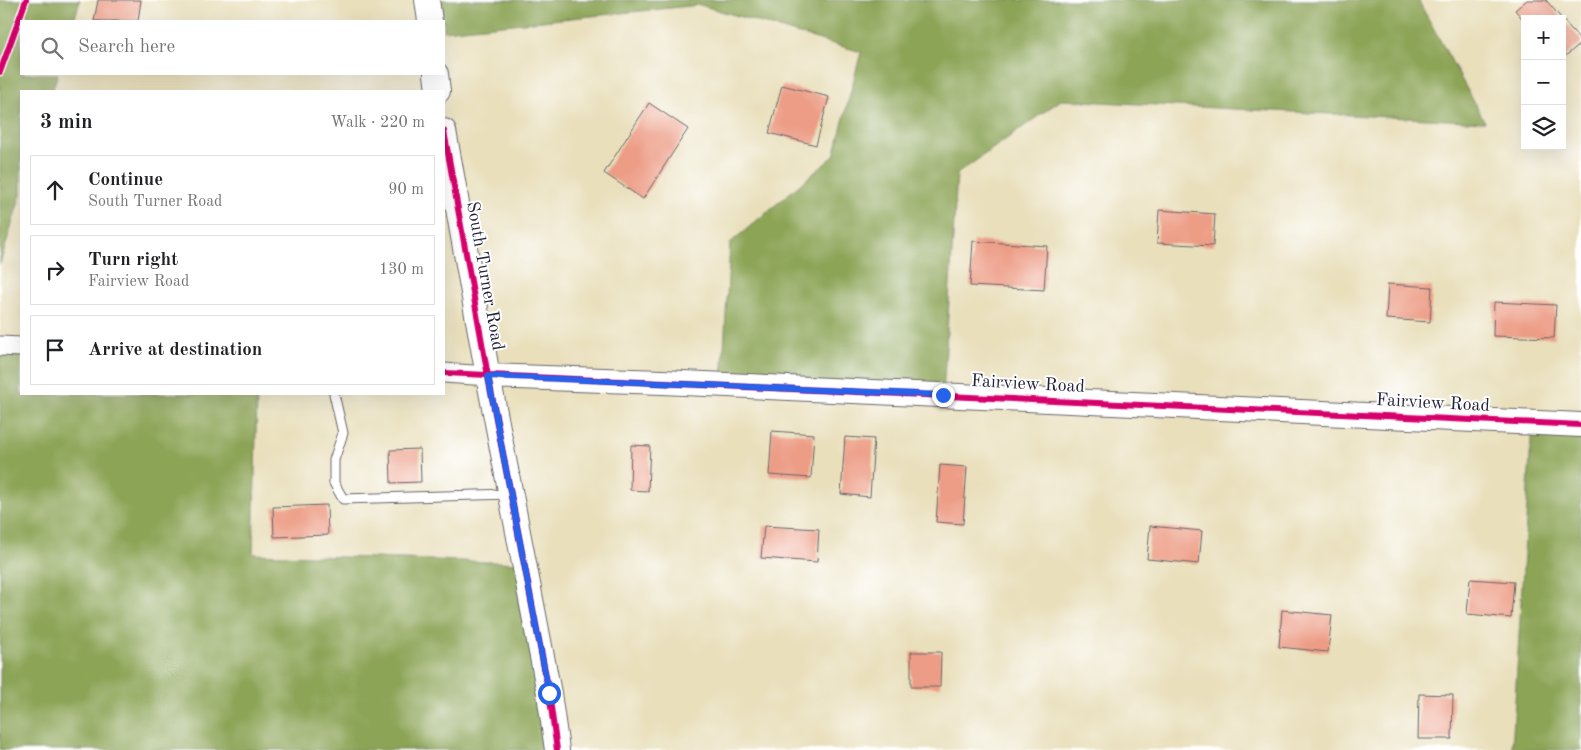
<!DOCTYPE html>
<meta charset="utf-8">
<style>
:root{--surface:#fff;--page:#f2f2f2;--text:#202124;--muted:#757577;--line:#e0e0e0}
body{margin:0;font-family:"Old Standard TT",serif;background:var(--page);color:var(--text)}
.controls{position:absolute;right:15px;top:15px;display:grid;overflow:hidden;border-radius:0px;box-shadow:0 5px 20px #0002}
.controls button{width:45px;height:45px;display:grid;place-items:center;padding:0;border:0;border-bottom:1px solid var(--line);background:var(--surface);color:var(--text);font:25px sans-serif}
.stop{position:absolute;width:15px;height:15px;margin:-11px;border:4px solid #2563eb;border-radius:50%;background:#fff}
.stop.end{background:#2563eb;border-color:#fff;box-shadow:0 1px 5px #0008}
.list{margin:0;padding:0;list-style:none}
h2{display:flex;justify-content:space-between;align-items:center;height:65px;margin:0;padding:0 20px;font-size:21px}
h2 small{font-size:16px;font-weight:400;color:var(--muted)}
.list li{display:grid;grid-template-columns:32px 1fr auto;gap:15px;align-items:center;box-sizing:border-box;height:70px;margin:0 10px 10px;padding:0 10px;border:1px solid var(--line);border-radius:0px}
.list b{display:block;font-size:19px;white-space:nowrap}
.list p{margin:0;font-size:16px;white-space:nowrap;color:var(--muted)}
.list em{font-size:16px;font-style:normal;color:var(--muted)}
.icon{flex:none;width:28px;height:28px;fill:none;stroke:currentColor;stroke-width:2;stroke-linecap:round;stroke-linejoin:round}
.map{position:relative;flex:none;width:1581px;height:750px;overflow:hidden}
.search{position:absolute;background:var(--surface);box-shadow:0 5px 20px #0002;left:20px;top:20px;width:425px;height:55px;display:flex;align-items:center;gap:12px;box-sizing:border-box;padding:0 18px;border-radius:0px;color:var(--muted);font-size:19px}
.panel{position:absolute;background:var(--surface);box-shadow:0 5px 20px #0002;left:20px;top:90px;width:425px;height:305px;border-radius:0px}
.map>svg:first-child{display:block}
.forest{fill:#8ca456;stroke:#576348}
.building{fill:#ed9d86}
.lines{fill:none;stroke-linecap:round;stroke-linejoin:round}
.service-casing{stroke:#686468;stroke-width:11}
.minor-casing{stroke:#686468;stroke-width:21}
.tertiary-casing{stroke:#686468;stroke-width:26}
.service{stroke:#fff;stroke-width:9}
.minor{stroke:#fff;stroke-width:19}
.tertiary{stroke:#fff;stroke-width:24}
.cycleway-casing{stroke:#fff;stroke-width:9}
.cycleway{stroke:#d6006c;stroke-width:6}
.route{stroke:#2563eb;stroke-width:6}
.labels{text-anchor:middle;dominant-baseline:central;stroke-width:4;stroke-linejoin:round;paint-order:stroke}
.street-label{font-size:18px;fill:#22223b;stroke:#fff}
</style>
<div class="map">
<svg width="1581" height="750" viewBox="0 0 1581 750">
<rect width="100%" height="100%" fill="#fff"/>
<filter id="ink" filterUnits="userSpaceOnUse"><feTurbulence type="fractalNoise" baseFrequency=".02" numOctaves="2"/><feDisplacementMap in="SourceGraphic" scale="10" xChannelSelector="R" yChannelSelector="G"/><feConvolveMatrix kernelMatrix="1 2 1 2 8 2 1 2 1" color-interpolation-filters="sRGB"/></filter>
<filter id="wash" filterUnits="userSpaceOnUse"><feTurbulence type="fractalNoise" baseFrequency=".0096" numOctaves="4" result="noise"/><feDisplacementMap in="SourceGraphic" scale="20" xChannelSelector="R" yChannelSelector="G"/><feGaussianBlur stdDeviation="1.12" result="paint"/><feColorMatrix in="noise" values="0 0 0 0 0 0 0 0 0 0 0 0 0 0 0 0 0 1.4 0 .05"/><feComposite in="paint" operator="in"/></filter>
<g filter="url(#wash)">
<rect width="100%" height="100%" fill="#e9dfbb"/>
<!-- forest -->
<path class="forest" d="M0,0h80l-6,21h-53v53h37l-6,17h-31v103l-21,70z
M427,0h991l67,122 -424,-22 -104,74 -14,221 -221,-11 8,-141 104,-87 27,-104 -161,-47 -256,26v-10h-14z
M0,346l21,1v47h236l-4,160 271,9 33,187h-557z
M1532,423l49,2v325h-69z"/>
<g id="blocks">
<!-- building -->
<path class="building" d="M98,0h43l-3,21h-44z
M1527,0h19l16,19h-37v3l-10,-12z
M1562,19l19,21v3l-19,16z
M782,85l47,12 -13,48 -47,-12z
M649,103l39,26 -45,70 -39,-26z
M1159,210l56,4 -2,32 -56,-3z
M973,241l74,5 -3,44 -74,-4z
M1388,284l44,3 -2,35 -44,-3z
M1494,302l62,3 -2,33 -61,-2z
M772,431l42,3 -3,44 -42,-3z
M845,437l29,2 -4,58 -29,-3z
M631,445l19,1 -2,45 -18,-1z
M420,449l1,33 -30,1 -1,-33z
M940,465l27,2 -4,57 -27,-2z
M327,505l1,30 -54,2 -1,-30z
M764,526l55,3 -2,33 -56,-4z
M1150,526l52,5 -3,33 -52,-5z
M1470,579l44,3 -3,36 -44,-4z
M1282,610l50,5 -4,37 -49,-5z
M911,652h30l-1,35h-29z
M1419,694l34,1 -1,44h-34z"/>
</g>
</g>
<g filter="url(#ink)">
<use href="#blocks" fill-opacity="0" stroke="#686468" stroke-width="1"/>
<g class="lines">
<defs>
<path id="service" d="M334,394l9,39 -9,27v23l9,16 167,-5"/>
<path id="minor" d="M0,346l21,1
M444,373l44,3"/>
<path id="tertiary" d="M427,0l3,21
M436,74l2,17
M444,131l44,245 61,317 8,57
M488,376l174,6 919,43"/>
</defs>
<!-- service casing -->
<use href="#service" class="service-casing"/>
<!-- minor casing -->
<use href="#minor" class="minor-casing"/>
<!-- tertiary casing -->
<use href="#tertiary" class="tertiary-casing"/>
<!-- service -->
<use href="#service" class="service"/>
<!-- minor -->
<use href="#minor" class="minor"/>
<!-- tertiary -->
<use href="#tertiary" class="tertiary"/>
<defs>
<path id="cycleway" d="M0,72l26,-72
M444,131l44,245 61,317 8,57
M444,373l1137,52"/>
</defs>
<!-- cycleway casing -->
<use href="#cycleway" class="cycleway-casing"/>
<!-- cycleway -->
<use href="#cycleway" class="cycleway"/>
</g>
</g>
<g class="lines" filter="url(#ink)">
<!-- route -->
<path class="route" d="M549,693l-61,-317 455,19"/>
</g>
<g class="labels">
<!-- street labels -->
<g class="street-label">
<text transform="translate(485 276) rotate(80)">South Turner Road</text>
<text transform="translate(1028 384) rotate(3)">Fairview Road</text>
<text transform="translate(1433 403) rotate(3)">Fairview Road</text>
</g>
</g>
</svg>
<div class="controls">
<button>+</button>
<button>−</button>
<button><svg class="icon" aria-label="layers" viewBox="0 0 24 24"><path d="M12 4l9 5-9 5-9-5zM3 14l9 5 9-5"/></svg></button>
</div>
<div class="stop" style="left:549px;top:693px"></div>
<div class="stop end" style="left:943px;top:395px"></div>
<div class="search"><svg class="icon" aria-label="search" viewBox="0 0 24 24"><circle cx="10" cy="10" r="6"/><path d="M15 15l6 6"/></svg>Search here</div>
<section class="panel">
<h2>3 min<small>Walk · 220 m</small></h2>
<ul class="list">
<li><svg class="icon" aria-label="ahead" viewBox="0 0 24 24"><path d="M12 20V5M6 11l6-6 6 6"/></svg><div><b>Continue</b><p>South Turner Road</p></div><em>90 m</em></li>
<li><svg class="icon" aria-label="right" viewBox="0 0 24 24"><path d="M7 20v-9h11M14 6l5 5-5 5"/></svg><div><b>Turn right</b><p>Fairview Road</p></div><em>130 m</em></li>
<li><svg class="icon" aria-label="arrive" viewBox="0 0 24 24"><path d="M6 21V4h12l-3 4 3 4H6"/></svg><div><b>Arrive at destination</b></div></li>
</ul>
</section>
</div>
